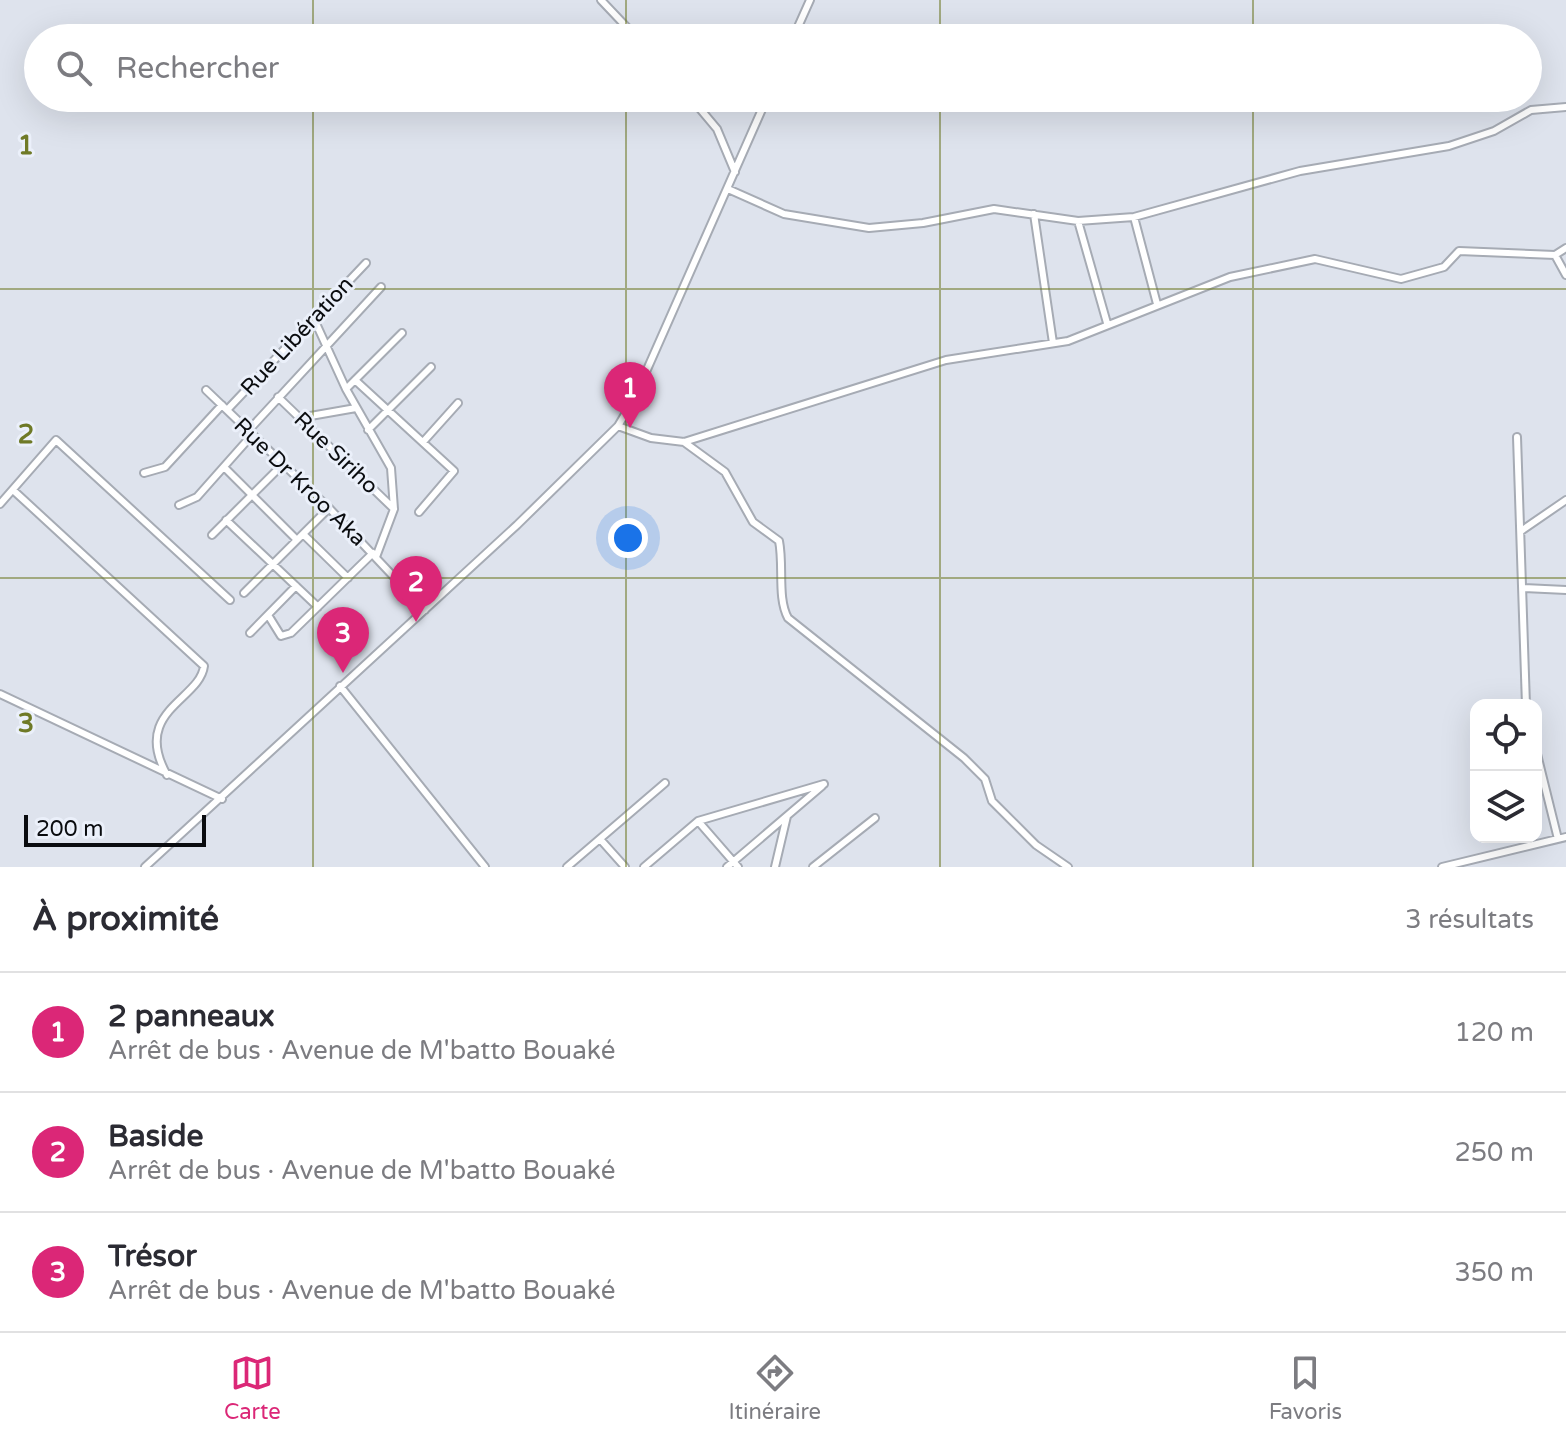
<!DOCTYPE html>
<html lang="fr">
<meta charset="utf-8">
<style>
:root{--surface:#fff;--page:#f7f7f7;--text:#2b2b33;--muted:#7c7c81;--line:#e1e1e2;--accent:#db2777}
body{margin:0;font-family:"Varela Round",sans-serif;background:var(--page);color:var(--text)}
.controls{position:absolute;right:24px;bottom:24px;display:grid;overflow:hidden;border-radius:16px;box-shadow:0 8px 32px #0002}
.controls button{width:72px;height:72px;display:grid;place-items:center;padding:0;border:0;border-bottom:2px solid var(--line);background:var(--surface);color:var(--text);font:40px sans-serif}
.scale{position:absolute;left:24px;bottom:20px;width:182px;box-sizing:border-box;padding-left:8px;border:4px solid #0a0c0f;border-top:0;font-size:22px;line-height:28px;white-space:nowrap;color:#0a0c0f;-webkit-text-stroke:6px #ebf0fa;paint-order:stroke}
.you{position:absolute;left:628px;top:538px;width:28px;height:28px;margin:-20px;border:6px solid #fff;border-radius:50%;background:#1a73e8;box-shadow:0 0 0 12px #1a73e833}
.badge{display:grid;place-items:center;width:52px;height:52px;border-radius:50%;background:var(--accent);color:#fff;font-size:26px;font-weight:700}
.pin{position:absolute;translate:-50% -66px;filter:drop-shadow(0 2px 4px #0008)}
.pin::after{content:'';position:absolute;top:42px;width:28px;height:24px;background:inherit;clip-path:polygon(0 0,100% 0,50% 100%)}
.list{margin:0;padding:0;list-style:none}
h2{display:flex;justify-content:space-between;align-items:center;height:104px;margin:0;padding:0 32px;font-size:34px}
h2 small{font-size:26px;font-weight:400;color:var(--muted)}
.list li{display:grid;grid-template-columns:52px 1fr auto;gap:24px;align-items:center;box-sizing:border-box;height:120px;padding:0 32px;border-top:2px solid var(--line)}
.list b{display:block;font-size:30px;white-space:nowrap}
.list p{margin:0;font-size:26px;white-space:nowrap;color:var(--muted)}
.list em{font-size:26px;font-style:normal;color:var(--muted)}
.icon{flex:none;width:44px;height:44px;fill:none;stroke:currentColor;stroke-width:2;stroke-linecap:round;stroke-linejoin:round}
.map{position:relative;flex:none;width:1566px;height:867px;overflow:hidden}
.search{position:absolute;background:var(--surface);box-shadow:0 8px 32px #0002;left:24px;right:24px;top:24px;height:88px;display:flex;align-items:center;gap:20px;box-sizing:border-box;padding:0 28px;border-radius:44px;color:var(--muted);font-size:30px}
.sheet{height:464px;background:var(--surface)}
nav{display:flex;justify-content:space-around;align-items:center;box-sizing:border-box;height:112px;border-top:2px solid var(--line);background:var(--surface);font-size:22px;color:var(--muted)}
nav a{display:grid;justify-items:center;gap:4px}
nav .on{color:var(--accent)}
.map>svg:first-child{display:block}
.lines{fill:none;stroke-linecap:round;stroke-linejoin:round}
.minor-casing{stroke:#a6abb4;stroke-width:10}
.minor{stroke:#fff;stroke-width:6}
.grid{fill:none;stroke:#6f7a27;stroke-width:2;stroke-opacity:0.55}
.labels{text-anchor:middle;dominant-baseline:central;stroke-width:6;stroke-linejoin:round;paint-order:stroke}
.street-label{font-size:22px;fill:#0a0c0f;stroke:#ebf0fa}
.grid-label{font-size:26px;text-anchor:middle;font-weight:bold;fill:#6f7a27;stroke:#ebf0fa;stroke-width:6;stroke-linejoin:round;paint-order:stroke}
</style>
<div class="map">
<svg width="1566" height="867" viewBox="0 0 1566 867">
<rect width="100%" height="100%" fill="#dee3ed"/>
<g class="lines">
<defs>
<path id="minor" d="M601,0l36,38
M793,38l17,-38
M691,98l26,31 18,43
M728,189l56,25 85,14 54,-5 71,-14 84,12 56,-4 166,-46 149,-25 45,-15 37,-21 35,-3
M1034,214l19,129
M1134,217l23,87
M1078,221l29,102
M1555,255l11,20
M314,319l32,70 45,79 3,41 -18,48
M355,380l99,91 -35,41
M346,389l56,-56
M206,390l123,118 96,102
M278,397l116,112
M227,410l139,-147
M299,418l57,-10
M618,426l33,12 33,4 262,-82 122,-19 162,-64 85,-18 86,20 43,-12 15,-16 96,4 11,-7
M368,430l63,-63
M248,431l133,-144
M1517,437l9,268
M423,442l35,-39
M684,442l41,30 28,50 26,19c5,25 -2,57 9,77l176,140 21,21 7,22 44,44 32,22
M225,468l72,72
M144,473l21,-6 57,-62
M13,490l191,176c-4,34 -73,45 -37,109
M0,504l56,-64 174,160
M179,505l18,-8 55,-62
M226,520l92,87
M1521,531l45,-31
M303,534l45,44
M212,535l71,-71
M1523,588l43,2
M244,593l85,-85
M268,615l13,21 10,-3 82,-80
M250,633l46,-47
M340,686l145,181
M0,694l222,105
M1536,750l22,89
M698,821l40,46
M600,839l25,28
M145,867l372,-342 101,-99 16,-27 133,-301
M567,867l98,-84
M644,867l54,-46 126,-37
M727,867l95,-81
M775,867l12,-51
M813,867l62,-49
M1442,867l124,-30"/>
</defs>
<!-- minor casing -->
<use href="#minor" class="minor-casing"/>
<!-- minor -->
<use href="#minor" class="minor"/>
</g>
<!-- grid -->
<path class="grid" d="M313,0v38M626,0v38M940,0v38M1253,0v38M313,98v769M626,98v769M940,98v769M1253,98v769M0,289h1566M0,578h1566"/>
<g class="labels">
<!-- street labels -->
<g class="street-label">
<text transform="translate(297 336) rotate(-47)">Rue Libération</text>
<text transform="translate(336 453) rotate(44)">Rue Siriho</text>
<text transform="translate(300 482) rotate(44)">Rue Dr Kroo Aka</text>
</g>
</g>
<g class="grid-label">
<text x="26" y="154">1</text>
<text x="26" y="443">2</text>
<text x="26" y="732">3</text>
</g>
</svg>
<div class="controls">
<button><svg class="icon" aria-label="locate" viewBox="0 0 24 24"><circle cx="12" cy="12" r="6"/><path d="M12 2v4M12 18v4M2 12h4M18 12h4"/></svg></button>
<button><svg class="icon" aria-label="layers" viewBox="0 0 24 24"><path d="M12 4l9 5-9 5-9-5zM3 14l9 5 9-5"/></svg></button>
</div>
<div class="scale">200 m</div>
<div class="you"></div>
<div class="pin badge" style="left:630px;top:428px">1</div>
<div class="pin badge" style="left:416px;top:622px">2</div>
<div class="pin badge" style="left:343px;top:673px">3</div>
<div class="search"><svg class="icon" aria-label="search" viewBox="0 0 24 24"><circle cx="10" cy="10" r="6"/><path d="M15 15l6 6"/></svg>Rechercher</div>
</div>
<section class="sheet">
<h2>À proximité<small>3 résultats</small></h2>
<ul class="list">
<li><span class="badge">1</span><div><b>2 panneaux</b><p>Arrêt de bus · Avenue de M'batto Bouaké</p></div><em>120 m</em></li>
<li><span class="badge">2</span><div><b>Baside</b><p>Arrêt de bus · Avenue de M'batto Bouaké</p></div><em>250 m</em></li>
<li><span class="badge">3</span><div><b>Trésor</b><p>Arrêt de bus · Avenue de M'batto Bouaké</p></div><em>350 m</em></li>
</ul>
</section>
<nav>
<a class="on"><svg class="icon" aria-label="map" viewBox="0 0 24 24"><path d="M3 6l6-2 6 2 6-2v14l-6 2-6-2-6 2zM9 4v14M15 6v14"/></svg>Carte</a>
<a><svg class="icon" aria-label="directions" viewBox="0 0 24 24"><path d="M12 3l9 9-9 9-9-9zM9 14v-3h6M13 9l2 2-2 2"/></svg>Itinéraire</a>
<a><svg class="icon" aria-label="saved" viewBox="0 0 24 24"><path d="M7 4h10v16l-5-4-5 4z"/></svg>Favoris</a>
</nav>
